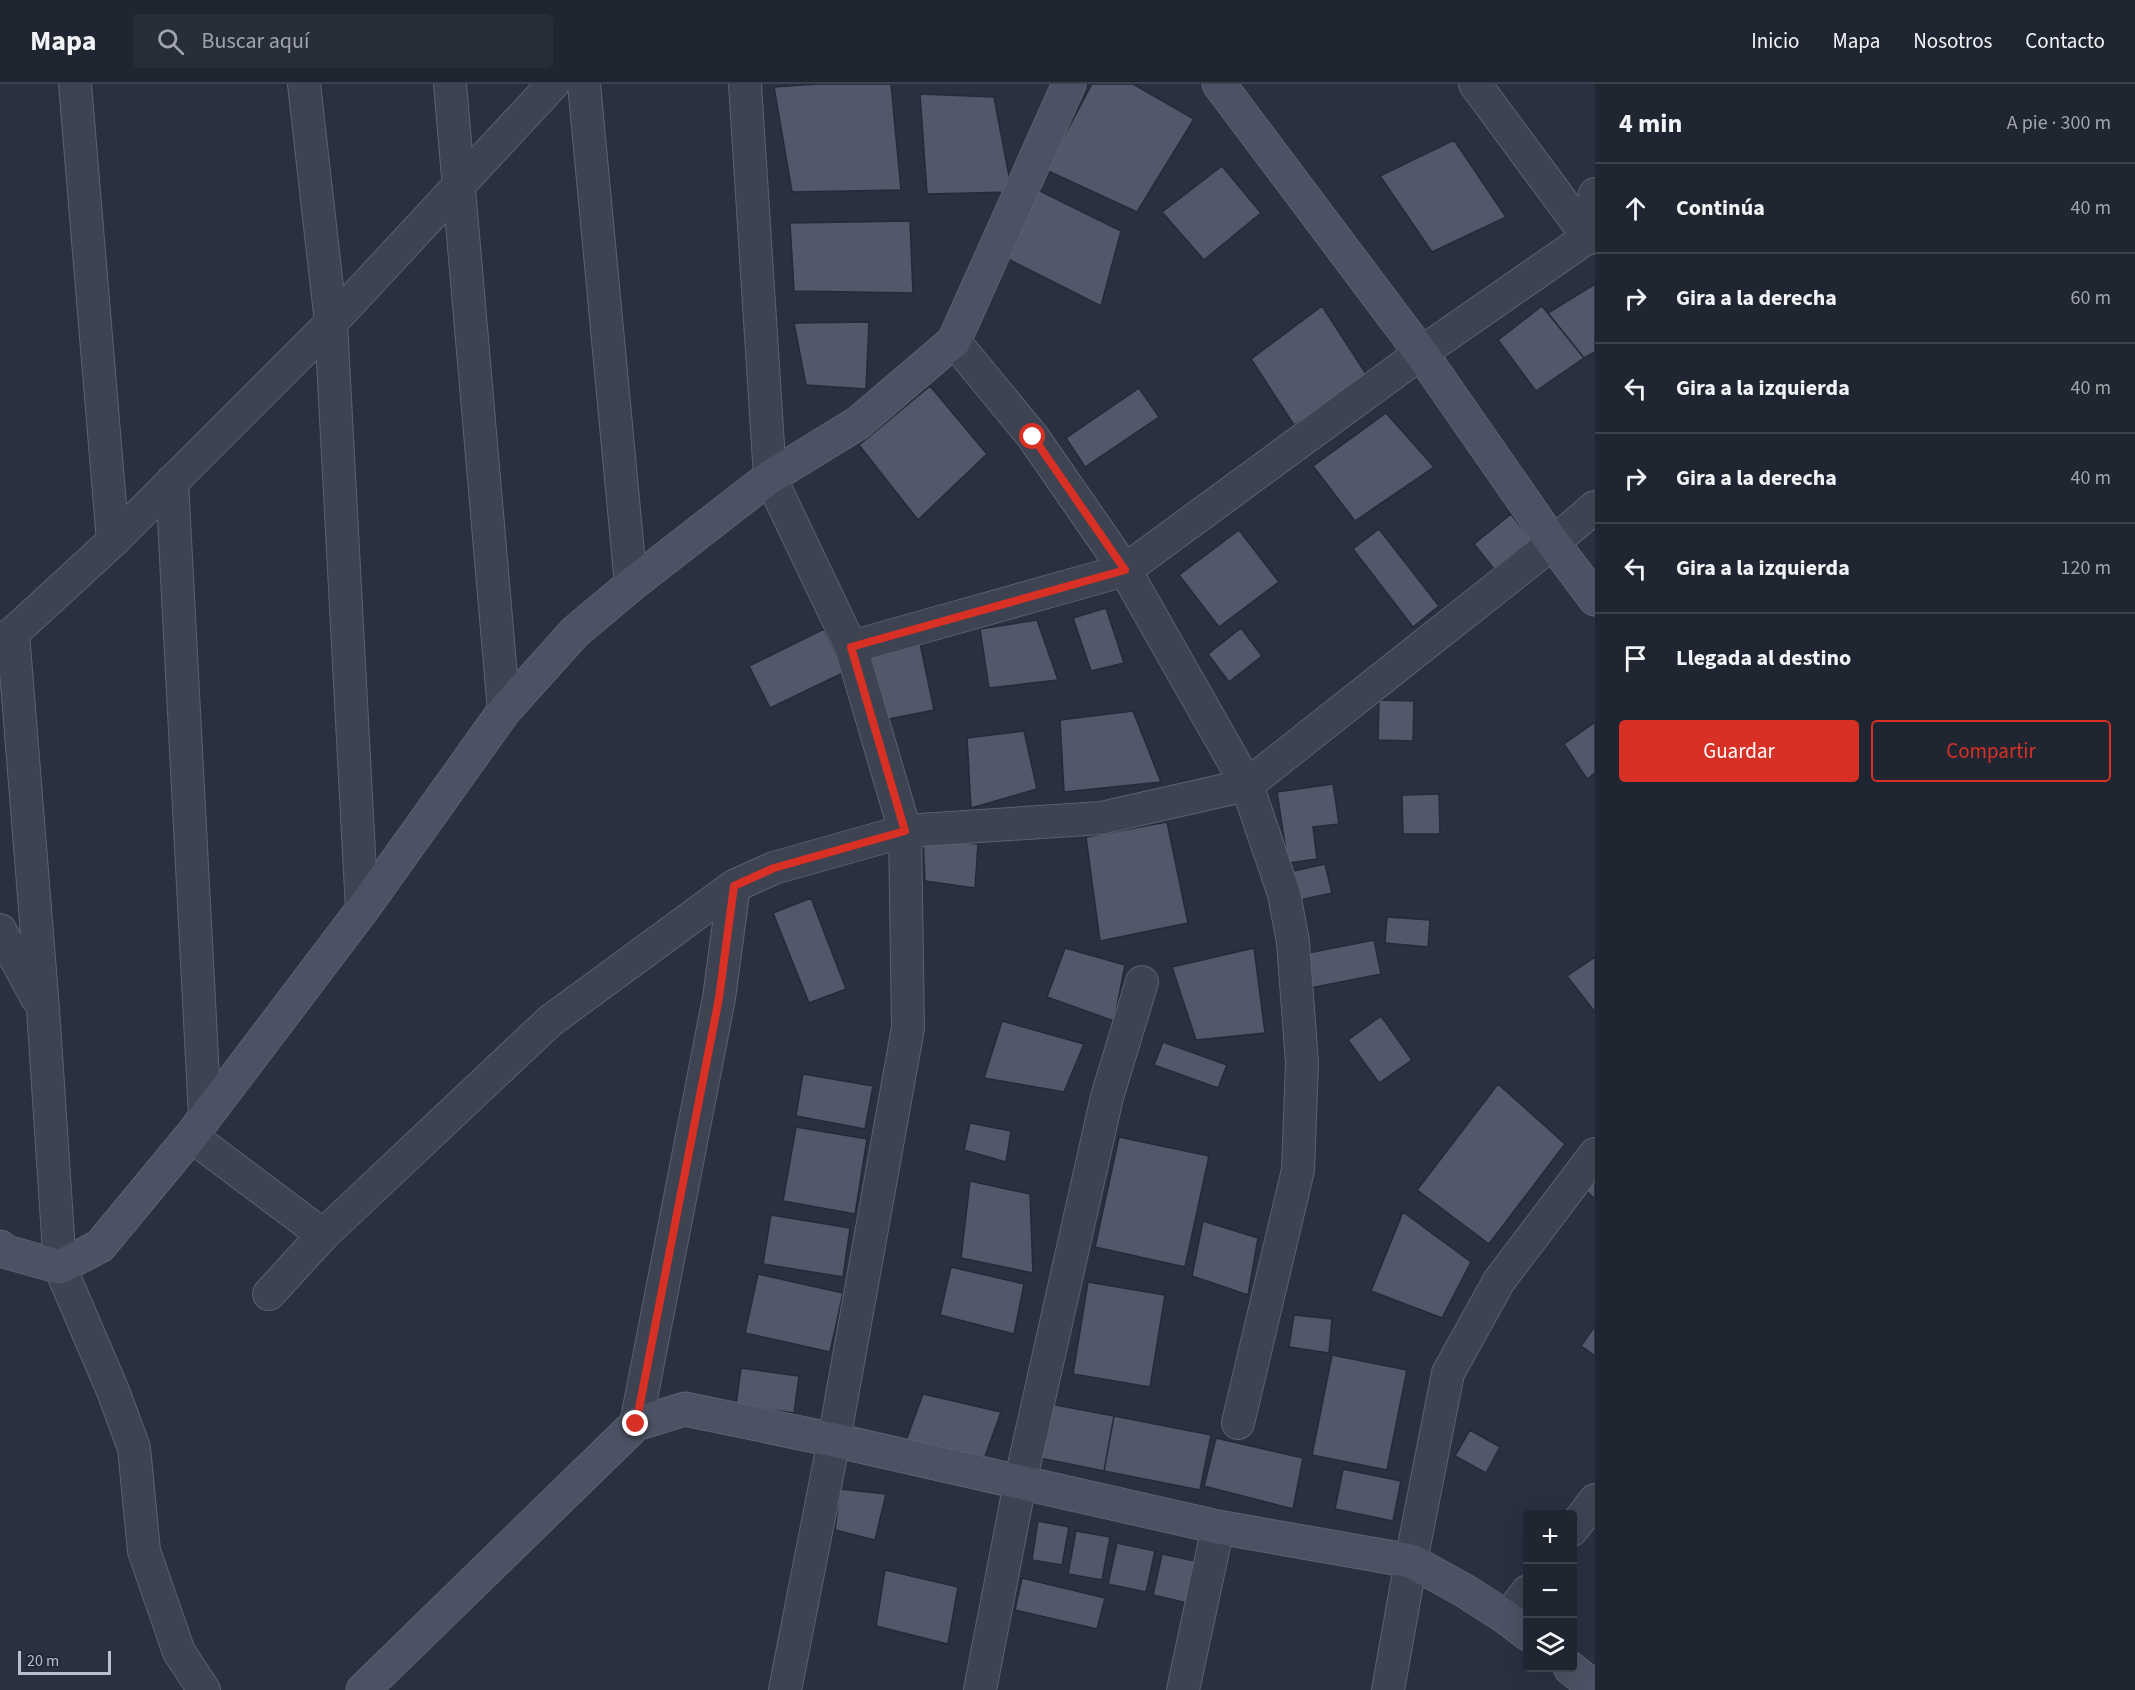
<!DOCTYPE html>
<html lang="es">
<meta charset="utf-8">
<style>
:root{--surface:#1f2531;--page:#272d39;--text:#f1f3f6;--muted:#a1a5ab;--line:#3c424d;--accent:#d93025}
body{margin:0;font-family:"Source Sans 3",sans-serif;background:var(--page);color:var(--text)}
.controls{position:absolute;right:18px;bottom:18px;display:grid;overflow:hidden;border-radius:6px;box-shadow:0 6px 24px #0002}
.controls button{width:54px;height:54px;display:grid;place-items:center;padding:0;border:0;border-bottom:2px solid var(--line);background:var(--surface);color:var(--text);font:30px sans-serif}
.scale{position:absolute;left:18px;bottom:15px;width:93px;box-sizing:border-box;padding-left:6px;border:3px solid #babfcb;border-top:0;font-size:16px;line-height:21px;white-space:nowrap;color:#babfcb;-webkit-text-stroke:4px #222836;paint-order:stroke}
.stop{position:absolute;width:18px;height:18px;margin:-14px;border:4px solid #d93025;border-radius:50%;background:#fff}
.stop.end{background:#d93025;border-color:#fff;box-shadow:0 2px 6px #0008}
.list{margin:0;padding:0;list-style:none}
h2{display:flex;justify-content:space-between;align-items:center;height:78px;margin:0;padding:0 24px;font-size:26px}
h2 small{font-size:20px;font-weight:400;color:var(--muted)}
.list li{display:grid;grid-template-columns:39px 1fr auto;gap:18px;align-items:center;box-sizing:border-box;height:90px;padding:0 24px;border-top:2px solid var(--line)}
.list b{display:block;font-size:22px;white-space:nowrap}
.list em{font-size:20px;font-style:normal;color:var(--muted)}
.actions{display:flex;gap:12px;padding:18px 24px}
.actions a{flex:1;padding:14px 0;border:2px solid var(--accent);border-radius:6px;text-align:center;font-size:21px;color:var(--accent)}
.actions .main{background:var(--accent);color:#fff}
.icon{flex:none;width:33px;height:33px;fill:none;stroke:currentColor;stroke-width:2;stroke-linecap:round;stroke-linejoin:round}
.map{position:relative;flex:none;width:1595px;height:1606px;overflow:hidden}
header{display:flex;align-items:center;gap:36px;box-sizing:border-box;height:84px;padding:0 30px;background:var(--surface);border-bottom:2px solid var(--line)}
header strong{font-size:28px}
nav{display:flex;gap:33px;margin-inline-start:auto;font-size:21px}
.search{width:420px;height:54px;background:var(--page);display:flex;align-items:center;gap:15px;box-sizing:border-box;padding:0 21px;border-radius:6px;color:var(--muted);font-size:22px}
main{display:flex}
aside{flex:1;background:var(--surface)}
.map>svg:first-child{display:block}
.building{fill:#505869;stroke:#242a38;stroke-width:1.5}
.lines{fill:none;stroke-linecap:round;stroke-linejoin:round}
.street-casing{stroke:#5b616e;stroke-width:34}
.secondary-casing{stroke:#5b616e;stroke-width:35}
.street{stroke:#3d4351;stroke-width:32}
.secondary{stroke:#4c5263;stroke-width:33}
.route{stroke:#d93025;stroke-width:8}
</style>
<header>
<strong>Mapa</strong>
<div class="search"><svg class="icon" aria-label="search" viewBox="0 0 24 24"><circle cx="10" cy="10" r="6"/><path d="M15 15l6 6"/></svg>Buscar aquí</div>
<nav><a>Inicio</a><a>Mapa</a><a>Nosotros</a><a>Contacto</a></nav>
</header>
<main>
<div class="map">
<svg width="1595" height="1606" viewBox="0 0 1595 1606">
<rect width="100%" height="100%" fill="#293141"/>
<!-- building -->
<path class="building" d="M817,0h74l10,106 -109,2 -18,-105z
M1092,0h41l61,35 -57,93 -91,-42z
M920,10l74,3 18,95 -85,2z
M1454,56l52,77 -74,35 -52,-76z
M1222,82l39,47 -57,47 -42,-48z
M1032,103l89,44 -20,75 -101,-51z
M910,137l3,72 -119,-2 -4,-68z
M1595,200v68l-11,6 -36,-45z
M1322,222l48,74 -76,45 -43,-66z
M1542,222l42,52 -48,33 -38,-51z
M869,238l-3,67 -60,-4 -12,-62z
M930,302l57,68 -69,66 -59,-75z
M1139,304l20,29 -74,50 -19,-29z
M1386,329l48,54 -79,54 -42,-55z
M1511,430l20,26 -37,29 -20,-25z
M1379,445l60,77 -26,21 -60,-78z
M1239,446l40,52 -60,45 -40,-52z
M1106,524l18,55 -33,8 -18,-53z
M1037,536l21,60 -69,8 -9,-59z
M1241,544l21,28 -33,26 -21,-28z
M824,545l21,43 -75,36 -21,-42z
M920,559l14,67 -50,10 -16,-69z
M1379,616l35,1 -1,40 -35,-1z
M1133,627l28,71 -97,10 -4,-72z
M1595,638v51l-8,6 -23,-35z
M1024,647l13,58 -66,19 -4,-70z
M1333,700l6,40 -26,3 4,32 -29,4 -11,-71z
M1439,710l1,40h-37l-1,-39z
M1167,738l21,101 -88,18 -14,-104z
M923,756l55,4 -3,44 -50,-7z
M1325,780l7,29 -37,8 -6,-29z
M811,814l35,91 -37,14 -36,-90z
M1387,833l43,3 -2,27 -43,-4z
M1374,856l7,34 -76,15 -7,-34z
M1065,864l60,17 -11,56 -67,-24z
M1254,864l11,85 -69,7 -24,-73z
M1595,873v55l-28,-36z
M1381,932l31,44 -33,23 -31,-43z
M1002,937l82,23 -20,48 -80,-14z
M1163,958l64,23 -9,23 -64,-23z
M803,990l70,12 -8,43 -69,-13z
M1498,1000l67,60 -76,100 -72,-54z
M970,1039l41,8 -5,31 -42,-12z
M796,1043l71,12 -12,75 -72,-13z
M1119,1053l90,19 -24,111 -90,-20z
M1595,1087v28l-14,-13z
M970,1097l60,13 3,79 -72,-15z
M1403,1128l68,50 -29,56 -71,-27z
M771,1131l79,13 -7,49 -80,-13z
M1203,1137l55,17 -10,57 -56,-19z
M951,1183l73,17 -10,50 -74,-19z
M758,1190l85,19 -13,59 -85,-19z
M1088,1198l77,13 -15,92 -77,-13z
M1294,1231l38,4 -3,34 -40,-6z
M1595,1242v30l-14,-10z
M1332,1271l75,15 -20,100 -75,-15z
M741,1284l58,8 -5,37 -58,-8z
M923,1310l78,18 -18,50 -79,-16z
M1040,1318l74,14 -10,55 -74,-15z
M1114,1332l97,19 -11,55 -96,-19z
M1470,1346l30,17 -14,26 -31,-17z
M1216,1354l87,20 -10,51 -89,-23z
M1343,1385l58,12 -8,40 -58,-12z
M840,1405l46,5 -11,46 -40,-10z
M1038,1437l31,6 -7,38 -30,-5z
M1076,1447l34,6 -8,43 -34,-6z
M1117,1459l38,8 -9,41 -38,-8z
M1162,1470l33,7 -8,42 -34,-8z
M885,1486l73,17 -10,57 -72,-18z
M1022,1494l83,20 -8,31 -82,-19z"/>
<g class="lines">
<defs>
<path id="street" d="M75,0l38,457
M304,0l27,239 31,587
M450,0l54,627
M584,0l47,501
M745,0l25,393 81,170 54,184 3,197 -74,412 -49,250
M1475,0l113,153
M1588,153l7,-43
M954,257l79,96 92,133 122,215 37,109 9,48 9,121 -4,107 -60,253
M172,397l33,635
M13,549l30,376 17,258 53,124 21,57 10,103 35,101 25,38
M0,557l13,-8 100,-92 218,-218 222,-239
M851,563l274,-77 296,-217 167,-116 7,1
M0,846l37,68
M191,1052l132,99
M269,1210l54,-59 227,-214 184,-135 40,-18 131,-37 196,-13 146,-33 306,-242 42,-36
M636,1340l83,-426 15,-112
M1572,1446l23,-30
M1507,1534l21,-27
M980,1606l40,-207 87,-386 35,-115
M1183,1606l35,-163
M1388,1606l23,-129 37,-188 51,-92 96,-127"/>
<path id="secondary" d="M1219,0l202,269 132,190 42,56
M0,1163l7,5 53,15 40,-21 91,-110 171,-226 142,-199 71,-79 56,-47 139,-108 88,-54 96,-82 115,-257
M1570,1584l25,20
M363,1606l273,-266 49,-15 149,31 384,87 193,34 54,30 42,27 21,16"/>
</defs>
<!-- street casing -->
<use href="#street" class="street-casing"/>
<!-- secondary casing -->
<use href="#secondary" class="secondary-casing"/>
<!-- street -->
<use href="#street" class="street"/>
<!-- secondary -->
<use href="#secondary" class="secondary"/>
</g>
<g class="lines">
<!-- route -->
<path class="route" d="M636,1340l83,-426 15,-112 40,-18 131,-37 -54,-184 274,-77 -92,-133"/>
</g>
</svg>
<div class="controls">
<button>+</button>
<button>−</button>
<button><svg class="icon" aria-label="layers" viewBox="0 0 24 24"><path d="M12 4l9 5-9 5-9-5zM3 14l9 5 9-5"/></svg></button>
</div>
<div class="scale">20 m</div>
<div class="stop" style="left:1033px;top:353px"></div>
<div class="stop end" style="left:636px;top:1340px"></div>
</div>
<aside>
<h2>4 min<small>A pie · 300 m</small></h2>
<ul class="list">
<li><svg class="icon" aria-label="ahead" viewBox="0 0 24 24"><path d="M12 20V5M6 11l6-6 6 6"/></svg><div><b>Continúa</b></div><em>40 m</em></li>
<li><svg class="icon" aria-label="right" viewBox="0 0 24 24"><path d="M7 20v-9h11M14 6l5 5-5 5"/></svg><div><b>Gira a la derecha</b></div><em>60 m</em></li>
<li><svg class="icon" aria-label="left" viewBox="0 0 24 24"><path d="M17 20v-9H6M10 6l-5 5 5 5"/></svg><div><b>Gira a la izquierda</b></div><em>40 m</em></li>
<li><svg class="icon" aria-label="right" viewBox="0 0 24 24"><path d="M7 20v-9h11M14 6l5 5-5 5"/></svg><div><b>Gira a la derecha</b></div><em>40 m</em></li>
<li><svg class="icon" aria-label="left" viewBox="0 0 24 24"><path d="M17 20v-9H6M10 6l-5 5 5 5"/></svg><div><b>Gira a la izquierda</b></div><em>120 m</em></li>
<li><svg class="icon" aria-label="arrive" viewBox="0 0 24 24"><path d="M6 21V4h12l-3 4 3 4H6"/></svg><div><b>Llegada al destino</b></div></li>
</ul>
<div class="actions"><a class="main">Guardar</a><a>Compartir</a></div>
</aside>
</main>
